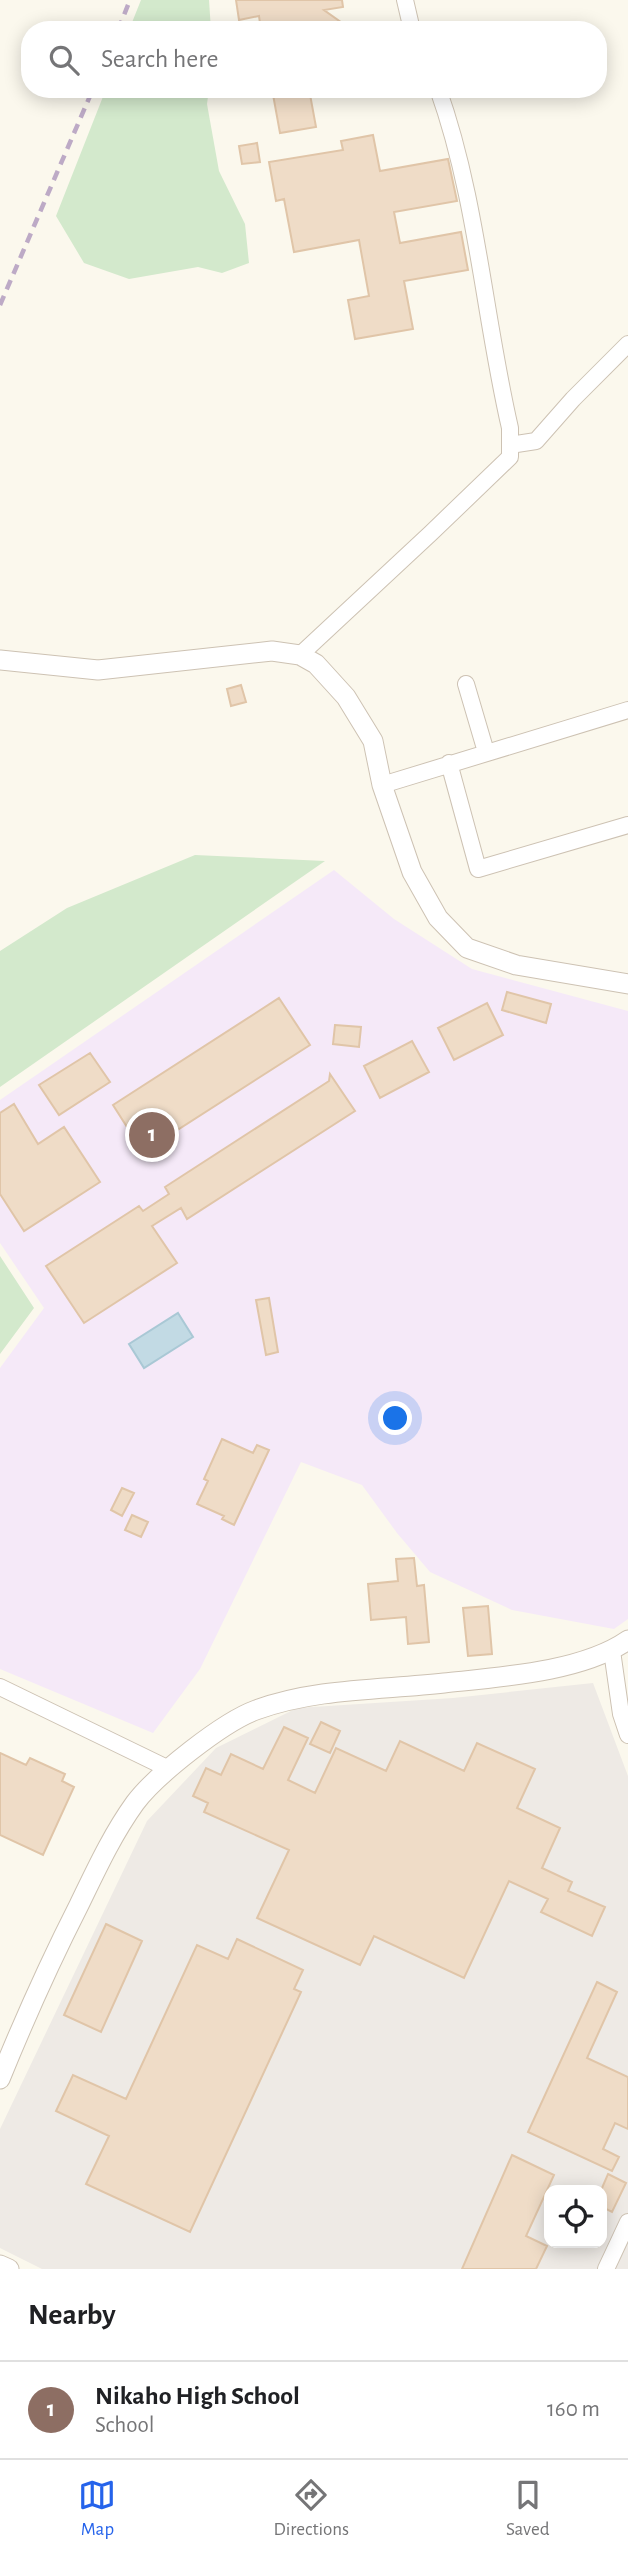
<!DOCTYPE html>
<style>
:root{--surface:#fff;--page:#f6f6f6;--text:#202124;--muted:#757577;--line:#e0e0e0;--accent:#2563eb}
body{margin:0;font-family:"Alegreya Sans",sans-serif;background:var(--page);color:var(--text)}
.controls{position:absolute;right:21px;bottom:21px;display:grid;overflow:hidden;border-radius:14px;box-shadow:0 4px 18px #0003}
.controls button{width:63px;height:63px;display:grid;place-items:center;padding:0;border:0;border-bottom:2px solid var(--line);background:var(--surface);color:var(--text);font:35px sans-serif}
.you{position:absolute;left:396px;top:1419px;width:24px;height:24px;margin:-18px;border:5px solid #fff;border-radius:50%;background:#1a73e8;box-shadow:0 0 0 10px #1a73e833}
.badge{display:grid;place-items:center;width:46px;height:46px;border-radius:50%;background:var(--accent);color:#fff;font-size:23px;font-weight:700}
.pin{position:absolute;translate:-50% -50%;border:4px solid #fff;box-shadow:0 2px 7px #0006}
.list{margin:0;padding:0;list-style:none}
h2{display:flex;justify-content:space-between;align-items:center;height:91px;margin:0;padding:0 28px;font-size:30px}
h2 small{font-size:23px;font-weight:400;color:var(--muted)}
.list li{display:grid;grid-template-columns:46px 1fr auto;gap:21px;align-items:center;box-sizing:border-box;height:98px;padding:0 28px;border-top:2px solid var(--line)}
.list b{display:block;font-size:26px;white-space:nowrap}
.list p{margin:0;font-size:23px;white-space:nowrap;color:var(--muted)}
.list em{font-size:23px;font-style:normal;color:var(--muted)}
.icon{flex:none;width:38px;height:38px;fill:none;stroke:currentColor;stroke-width:2;stroke-linecap:round;stroke-linejoin:round}
.map{position:relative;flex:none;width:628px;height:2269px;overflow:hidden}
.search{position:absolute;background:var(--surface);box-shadow:0 4px 18px #0003;left:21px;right:21px;top:21px;height:77px;display:flex;align-items:center;gap:18px;box-sizing:border-box;padding:0 24px;border-radius:28px;color:var(--muted);font-size:26px}
.sheet{height:189px;background:var(--surface)}
nav{display:flex;justify-content:space-around;align-items:center;box-sizing:border-box;height:98px;border-top:2px solid var(--line);background:var(--surface);font-size:19px;color:var(--muted)}
nav a{display:grid;justify-items:center;gap:4px}
nav .on{color:var(--accent)}
.map>svg:first-child{display:block}
.industrial{fill:#eeeae5;fill-rule:evenodd}
.education{fill:#f5e9f8}
.green{fill:#d3e9cc}
.water{fill:#c2dae4;stroke:#a9c8d5;stroke-width:2}
.building{fill:#efdcc7;stroke:#e0c5a8;stroke-width:2}
.lines{fill:none;stroke-linecap:round;stroke-linejoin:round}
.minor-casing{stroke:#cdc2b3;stroke-width:18}
.tertiary-casing{stroke:#cdc2b3;stroke-width:21}
.minor{stroke:#fff;stroke-width:16}
.tertiary{stroke:#fff;stroke-width:19}
.rail{stroke:#bdaac6;stroke-width:4.5;stroke-dasharray:10 7;stroke-linecap:butt}
</style>
<div class="map">
<svg width="628" height="2269" viewBox="0 0 628 2269">
<rect width="100%" height="100%" fill="#fbf8ed"/>
<!-- industrial -->
<path class="industrial" d="M593,1683l35,93v493h-586l-42,-21v-119l147,-308 69,-73 81,-40 156,-10zM549,2190h53v53h-53z"/>
<!-- education -->
<path class="education" d="M334,870l60,49 78,50 156,42v608l-14,10 -102,-19 -82,-38 -33,-39 -35,-48 -61,-23 -101,207 -47,64 -153,-64v-301l44,-60 -44,-65v-143z"/>
<!-- green -->
<path class="green" d="M141,0h68l2,30h-82z
M106,89h103l-2,15 12,67 26,53 4,39 -27,10 -24,-6 -69,12 -45,-16 -28,-47z
M195,855l130,6 -325,226v-136l67,-43z
M0,1256l34,52 -34,46z"/>
<!-- water -->
<path class="water" d="M178,1313l15,24 -49,31 -15,-24z"/>
<!-- building -->
<path class="building" d="M236,0h106l1,7 -19,3 28,20h-91l-2,-14 -20,4z
M272,89h37l7,38 -36,6z
M373,135l7,36 68,-12 9,42 -63,11 6,31 61,-11 7,38 -64,11 9,48 -58,10 -7,-39 21,-4 -10,-56 -65,12 -10,-53 -8,2 -7,-39 74,-12 -2,-9z
M257,143l3,19 -18,2 -3,-18z
M241,685l5,17 -15,4 -4,-17z
M507,992l44,12 -5,19 -44,-13z
M279,998l31,47 -167,107 -30,-47z
M487,1003l16,32 -49,25 -16,-32z
M335,1025l26,2 -2,20 -26,-3z
M412,1041l17,31 -49,26 -16,-32z
M90,1053l20,29 -51,33 -20,-30z
M330,1074l25,37 -168,108 -6,-11 -29,18 25,37 -93,60 -38,-57 93,-60 4,5 26,-17 -4,-7 164,-106z
M14,1104l24,40 26,-17 36,55 -76,49 -24,-37v-81z
M269,1298l9,54 -12,3 -10,-55z
M222,1439l31,14 4,-8 12,5 -35,75 -12,-6 2,-3 -27,-12 11,-23 -4,-2z
M122,1488l12,5 -12,23 -11,-6z
M132,1515l16,7 -7,15 -16,-7z
M414,1558l3,28 7,-1 5,57 -21,2 -2,-27 -35,3 -3,-36 30,-3 -2,-22z
M488,1606l4,48 -24,2 -5,-48z
M321,1722l19,9 -10,22 -20,-9z
M284,1727l24,11 -20,42 27,13 21,-45 50,23 14,-30 64,30 13,-28 58,26 -18,39 43,20 -18,40 30,14 -4,9 37,16 -13,29 -51,-24 7,-13 -39,-18 -45,97 -90,-42 -14,29 -103,-47 32,-68 -85,-38 4,-9 -15,-7 13,-28 15,7 10,-21 32,15z
M0,1753l26,12 4,-7 35,16 -3,7 12,6 -31,68 -43,-20z
M106,1924l36,17 -41,91 -37,-17z
M237,1939l66,31 -9,19 7,3 -111,240 -104,-48 23,-48 -53,-25 17,-36 53,24 71,-154 31,14z
M597,1982l20,10 -30,66 41,19v52l-13,-6 -12,26 16,8 -7,14 -84,-39z
M512,2155l42,20 -28,61 21,10 -11,23h-74z
M608,2174l18,9 -14,29 -10,-5v-19z"/>
<g class="lines">
<defs>
<path id="minor" d="M405,0l7,30
M510,445l26,-4 37,-42 55,-55
M300,655l131,-122 79,-76v-29c-26,-112 -33,-230 -72,-339
M466,684l20,68
M449,763l29,106 150,-44
M382,785l246,-75
M612,1651l9,63 7,21
M0,1687l169,82
M606,2269l22,-47"/>
<path id="tertiary" d="M0,660l98,10 174,-19 28,4 16,9 30,33 27,44 9,44 30,87 26,46 29,30 49,17 112,19
M0,2079c24,-59 50,-117 79,-174 17,-35 33,-70 56,-102 21,-28 88,-81 121,-93 60,-22 126,-20 188,-27 56,-6 138,-11 184,-43
M0,2265l9,4"/>
</defs>
<!-- minor casing -->
<use href="#minor" class="minor-casing"/>
<!-- tertiary casing -->
<use href="#tertiary" class="tertiary-casing"/>
<!-- minor -->
<use href="#minor" class="minor"/>
<!-- tertiary -->
<use href="#tertiary" class="tertiary"/>
<!-- rail -->
<path class="rail" d="M118,30l12,-30
M0,305l93,-216"/>
</g>
</svg>
<div class="controls">
<button><svg class="icon" aria-label="locate" viewBox="0 0 24 24"><circle cx="12" cy="12" r="6"/><path d="M12 2v4M12 18v4M2 12h4M18 12h4"/></svg></button>
</div>
<div class="you"></div>
<div class="pin badge" style="left:152px;top:1135px;background:#8d6e63">1</div>
<div class="search"><svg class="icon" aria-label="search" viewBox="0 0 24 24"><circle cx="10" cy="10" r="6"/><path d="M15 15l6 6"/></svg>Search here</div>
</div>
<section class="sheet">
<h2>Nearby<small></small></h2>
<ul class="list">
<li><span class="badge" style="background:#8d6e63">1</span><div><b>Nikaho High School</b><p>School</p></div><em>160 m</em></li>
</ul>
</section>
<nav>
<a class="on"><svg class="icon" aria-label="map" viewBox="0 0 24 24"><path d="M3 6l6-2 6 2 6-2v14l-6 2-6-2-6 2zM9 4v14M15 6v14"/></svg>Map</a>
<a><svg class="icon" aria-label="directions" viewBox="0 0 24 24"><path d="M12 3l9 9-9 9-9-9zM9 14v-3h6M13 9l2 2-2 2"/></svg>Directions</a>
<a><svg class="icon" aria-label="saved" viewBox="0 0 24 24"><path d="M7 4h10v16l-5-4-5 4z"/></svg>Saved</a>
</nav>
